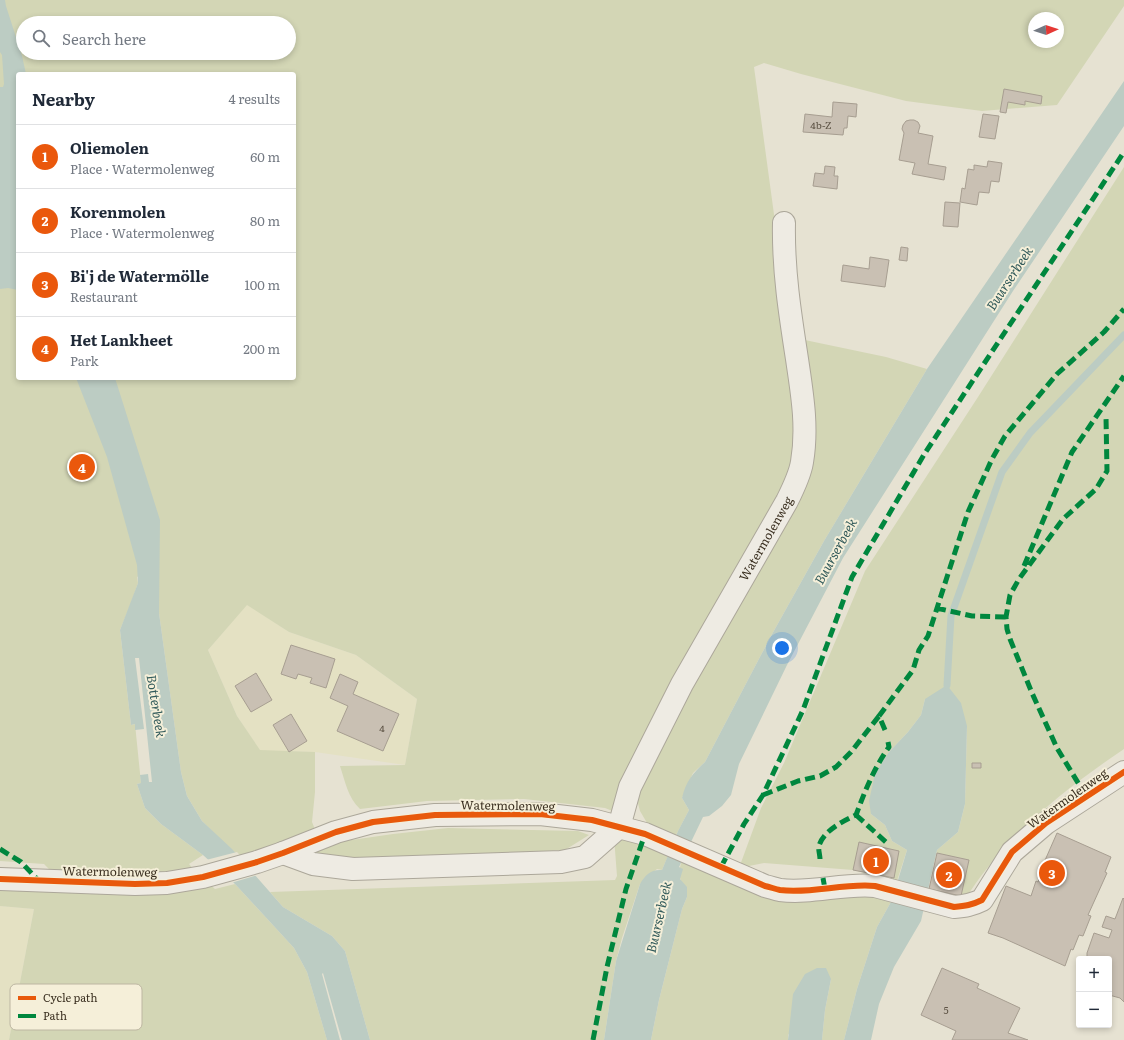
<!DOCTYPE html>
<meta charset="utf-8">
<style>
:root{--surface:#fff;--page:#f6f6f7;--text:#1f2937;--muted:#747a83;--line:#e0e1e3;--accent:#ea580c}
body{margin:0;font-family:Literata,serif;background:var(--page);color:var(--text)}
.controls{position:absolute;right:12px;bottom:12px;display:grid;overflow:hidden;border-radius:4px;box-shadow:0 2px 6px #0003}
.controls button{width:36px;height:36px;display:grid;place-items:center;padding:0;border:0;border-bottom:1px solid var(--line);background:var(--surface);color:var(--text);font:20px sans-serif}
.compass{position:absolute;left:1028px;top:12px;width:36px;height:36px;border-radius:50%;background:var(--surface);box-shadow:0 2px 6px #0003;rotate:87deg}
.you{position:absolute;left:782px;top:648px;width:14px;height:14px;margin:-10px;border:3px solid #fff;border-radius:50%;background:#1a73e8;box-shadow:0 0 0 6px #1a73e833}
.badge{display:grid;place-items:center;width:26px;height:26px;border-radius:50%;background:var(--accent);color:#fff;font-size:13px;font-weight:700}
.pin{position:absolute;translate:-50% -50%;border:2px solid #fff;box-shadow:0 1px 4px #0006}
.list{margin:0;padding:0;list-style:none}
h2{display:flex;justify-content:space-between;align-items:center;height:52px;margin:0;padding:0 16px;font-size:17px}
h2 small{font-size:13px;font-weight:400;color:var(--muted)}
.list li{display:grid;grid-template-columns:26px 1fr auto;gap:12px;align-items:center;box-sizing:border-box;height:64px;padding:0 16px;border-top:1px solid var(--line)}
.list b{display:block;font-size:15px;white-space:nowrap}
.list p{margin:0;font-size:13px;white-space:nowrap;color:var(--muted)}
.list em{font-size:13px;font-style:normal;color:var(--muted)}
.icon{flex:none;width:22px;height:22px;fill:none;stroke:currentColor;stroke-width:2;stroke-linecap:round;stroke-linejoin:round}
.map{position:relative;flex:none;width:1124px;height:1040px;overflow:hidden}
.search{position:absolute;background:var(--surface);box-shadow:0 2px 6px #0003;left:16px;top:16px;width:280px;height:44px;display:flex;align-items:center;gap:10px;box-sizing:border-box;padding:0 14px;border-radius:22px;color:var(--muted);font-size:15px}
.panel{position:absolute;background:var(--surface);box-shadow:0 2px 6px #0003;left:16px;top:72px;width:280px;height:308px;border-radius:4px}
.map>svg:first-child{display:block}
.farmland{fill:#e4e1c3}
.green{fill:#d3d6b5;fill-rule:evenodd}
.water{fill:#bcccc3}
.pier{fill:#e6e2d2}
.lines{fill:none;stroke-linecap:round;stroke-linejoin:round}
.stream{stroke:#bcccc3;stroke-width:7}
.building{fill:#c9c0b3;stroke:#a79e91}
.minor-casing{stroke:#aca79a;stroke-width:24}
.minor{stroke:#eeebe3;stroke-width:22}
.quiet{stroke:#00873e;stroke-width:5;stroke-dasharray:10 5;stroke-linecap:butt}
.cycleway-casing{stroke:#f5efd9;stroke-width:8}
.cycleway{stroke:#e8590c;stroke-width:6}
.labels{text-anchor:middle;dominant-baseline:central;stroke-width:4;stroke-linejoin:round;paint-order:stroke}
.number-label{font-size:10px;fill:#5e5446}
.street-label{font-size:12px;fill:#3b3021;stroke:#f5efd9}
.water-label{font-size:13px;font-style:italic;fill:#315a5a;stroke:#f5efd9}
.key{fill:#f5efd9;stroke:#bdb6a2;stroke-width:1}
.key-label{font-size:11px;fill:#3b3021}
</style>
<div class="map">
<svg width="1124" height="1040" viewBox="0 0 1124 1040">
<rect width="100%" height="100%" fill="#e6e2d2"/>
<!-- farmland -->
<path class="farmland" d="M247,604l42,28 67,23 61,44 -12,66 -90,-13 -55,-1 -23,-35 -29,-66z
M0,906l34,3 -25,131h-9z"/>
<!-- green -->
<path class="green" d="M0,0h1124v6l-67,99 -75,6 -76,-10 -105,-27 -37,-11 -10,4 41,302 -2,96 -178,347 -10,-4 -81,-9 -97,2 -67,8c-12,-11 -15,-28 -20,-43l65,-1 12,-66 -61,-44 -67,-23 -42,-27 -39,45 29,66 23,34 55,2v40l-3,30 4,10 -75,28 -39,-39 -15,-25 -6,-24 -22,-159v-47l-22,11 1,6 -7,20 -11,27 11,95 4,-1 6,59 -4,1 8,24 16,16 42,31 -14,9 5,6 -22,4h-118l-10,-10 -44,-3zM1034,18h24v24h-24zM23,23h266v30h-266zM18,74h276v304h-276z
M1124,167v582c-61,41 -121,89 -160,152l-35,-12 32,7 8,-36 -33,-7 1,-3 21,-18 7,-28 2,-78 -42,-27 -4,16 -13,17 -19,20 -18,62 14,11 7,16 15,9 -10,31 -44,-11 -89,-7 -25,5 22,-60 23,-45 81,-192 113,-174z
M800,339l86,18 41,12 -103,172 -53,95 -66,126 -12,11 -11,25 7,12 -14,27 -25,-9 -10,-17 -4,-15 5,-23 148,-269z
M448,828l130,3 11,4 -24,15 -225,12 -37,-15 90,-13z
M614,837l56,14 -8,19 -5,-1 -17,15 -18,54 -6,23 -12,79h-234l-25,-89 -13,-15 -49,-29 -13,-15 345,-12 2,-4z
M684,857l22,10 186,33 -15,27 -20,62 -13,51h-22l3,-30 6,-31 -43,56v5h-137l8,-40 23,-91 5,-12c-6,-17 -12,-23 -3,-40z
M206,881l9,8 20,-5 59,64 13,24 20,68h-318l25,-131 -34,-3v-22z"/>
<!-- water -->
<path class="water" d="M0,0h5l1,6 16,50 4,18h-8v58l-2,10 2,15v133l-10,-2 -8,1v-202h3l1,-3 -2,-29 -2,-3z
M1124,81v45l-111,165 -170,267 -56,107 -48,99 -8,31 -9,11 -13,10 -6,1 -24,50 4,2 -3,10 7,8v10l-5,12 -23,91 -8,40h-47l12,-79 24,-77c5,-9 11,-15 22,-14l16,-39 11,-21 -7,-12c4,-17 11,-25 23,-36l66,-126 53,-95 103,-172z
M76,378h39l45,142 -1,93 22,159 6,24 15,25 30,28 51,58 49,29 13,15 25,89h-28l-19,-67 -1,1 18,66h-13l-20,-68 -13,-24 -59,-64 -32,-29 -42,-31 -16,-16 -8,-24 4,-1 -1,-8 8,-1 1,8h3l-13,-124h-4l9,71 -9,1v-6l-4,1 -11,-95 18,-47 -1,-18 -30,-108z
M947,685l14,18 6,23 -2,78 -7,28 -21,18 -16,71 -27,46 -15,37 -8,36h-27l13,-51 20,-62 15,-27 15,-50 -15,-9 -7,-16 -14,-11 -2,-13 6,-27 14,-22 19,-20 13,-17 4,-16z
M817,968h9l5,11 -6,31 -3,30h-34l5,-46 12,-20z"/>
<!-- pier -->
<path class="pier" d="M237,852l21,23 -27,8 -25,-23z"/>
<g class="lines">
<!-- stream -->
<path class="stream" d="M947,685l4,-69 51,-144 28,-39 94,-98"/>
</g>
<!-- building -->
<path class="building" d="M1004,89l38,7 -1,8 -16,-3v4l-17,-3 -2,11 -6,-1z
M833,102l24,2 -1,13 -8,-1 -1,12h-3l-1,7 -40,-3 2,-18 27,3z
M983,114l16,2 -4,23 -16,-2z
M910,120h4l4,2 2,4 -2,7 15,3 -5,28 18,3 -2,13 -32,-6 3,-11 -16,-3 5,-27 -2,-4 1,-4 3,-4z
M988,161l14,2 -3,19 -8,-1 -2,12 -10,-1 -2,13 -17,-3 2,-14 3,1 3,-20 6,1v-5l13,2z
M825,166l10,1 -1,9h4l-1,13 -24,-3 2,-13 9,1z
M945,202l15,1 -2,24 -15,-1z
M901,247l7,1 -1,13 -8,-1z
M870,257l19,3 -4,27 -44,-6 2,-16 26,4z
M291,645l44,14 -9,29 -16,-5 2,-5 -14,-4 -2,5 -15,-5z
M256,673l16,27 -21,12 -16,-26z
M340,674l18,8 -5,12 46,20 -16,37 -46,-20 11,-25 -18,-8z
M291,714l16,27 -18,11 -16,-27z
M972,763h9v5h-9z
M1057,833l54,24 -6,15 2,1 -19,42 3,1 -8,20 -4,-1 -6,15 -2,-1 -6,17 -62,-28 -15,-5 18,-47 25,10 5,-15 2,1 3,-7 -2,-1z
M859,842l40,9 -5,27 -41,-8z
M937,853l32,7 -8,36 -32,-7z
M1123,898l1,1v103l-4,-4 -11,-3v-36h-22v-6l7,-20 15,5 3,-8 -10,-3 4,-11 9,3z
M942,968l37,16 -2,4 43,20 -12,25 20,7h-76l4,-9 -35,-16z"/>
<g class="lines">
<defs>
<g id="minor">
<path id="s1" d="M283,853l30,11 40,5 208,-7 24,-5 34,-30 11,-40 52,-103 105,-183c6,-12 13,-26 15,-39 6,-35 0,-69 -5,-103 -7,-45 -14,-90 -13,-136"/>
<path d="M0,879l135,5 32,-1 36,-6 54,-15 26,-9 53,-21 37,-10 62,-7 105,-1 52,6 53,14 120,52c5,1 10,3 15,4 32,4 63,-7 95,-4l79,21c11,-1 18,-2 28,-7l30,-48 34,-29 78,-51"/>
</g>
</defs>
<!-- minor casing -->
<use href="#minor" class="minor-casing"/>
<!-- minor -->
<use href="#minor" class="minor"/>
<!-- quiet -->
<path class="quiet" d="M1024,566l48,-114 52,-76
M936,608l36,8 34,1
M885,730l-6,-14 34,-46 6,-20 9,-14 40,-124 24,-53 13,-23 52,-62 47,-42 20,-23
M763,795l35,-14 22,-5 16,-9 15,-15 28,-36
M1086,796l-29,-48 -25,-55 -22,-54 -3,-10 -1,-12 4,-22 9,-16 44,-60 33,-30 11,-18 -1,-54
M856,815l31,28
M0,849l21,13 17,18
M820,859c0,-4 -2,-10 -1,-13 4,-15 24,-25 37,-31 9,-24 18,-47 33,-68l-1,-5
M721,867l23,-43 19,-29 40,-85 49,-133 73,-124 199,-301
M823,878l2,11
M593,1040l14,-73 19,-78 19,-55"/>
<defs>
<path id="cycleway" d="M0,879l135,5 32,-1 36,-6 54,-15 26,-9 53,-21 37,-10 62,-7 105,-1 52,6 53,14 120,52c5,1 10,3 15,4 32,4 63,-7 95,-4l79,21c11,-1 18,-2 28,-7l30,-48 34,-29 78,-51"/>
</defs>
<!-- cycleway casing -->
<use href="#cycleway" class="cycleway-casing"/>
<!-- cycleway -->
<use href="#cycleway" class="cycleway"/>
</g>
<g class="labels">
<!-- number labels -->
<g class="number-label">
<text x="821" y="124">4b-Z</text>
<text x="382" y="727">4</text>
<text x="946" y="1009">5</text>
</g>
<!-- street labels -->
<g class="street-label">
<text stroke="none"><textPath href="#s1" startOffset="675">Watermolenweg</textPath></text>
<text transform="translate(1067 798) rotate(-35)">Watermolenweg</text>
<text transform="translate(508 805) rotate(1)">Watermolenweg</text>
<text transform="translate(110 871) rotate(1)">Watermolenweg</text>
</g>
<!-- water labels -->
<g class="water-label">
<text transform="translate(1009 278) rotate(-57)">Buurserbeek</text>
<text transform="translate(835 551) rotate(-61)">Buurserbeek</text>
<text transform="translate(157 706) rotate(81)">Botterbeek</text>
<text transform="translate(658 917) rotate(-77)">Buurserbeek</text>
</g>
</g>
<!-- legend -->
<rect x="10" y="984" width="132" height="46" rx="6" class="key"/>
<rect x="18" y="996" width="18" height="4" fill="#e8590c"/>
<rect x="18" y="1014" width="18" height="4" fill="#00873e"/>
<g class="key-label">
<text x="43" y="1002">Cycle path</text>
<text x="43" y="1020">Path</text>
</g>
</svg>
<div class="controls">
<button>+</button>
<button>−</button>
</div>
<svg class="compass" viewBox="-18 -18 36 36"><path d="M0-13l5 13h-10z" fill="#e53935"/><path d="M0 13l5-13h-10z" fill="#747a83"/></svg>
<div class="you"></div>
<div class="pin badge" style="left:876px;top:861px">1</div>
<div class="pin badge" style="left:949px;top:875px">2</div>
<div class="pin badge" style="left:1052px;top:873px">3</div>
<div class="pin badge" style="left:82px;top:467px">4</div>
<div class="search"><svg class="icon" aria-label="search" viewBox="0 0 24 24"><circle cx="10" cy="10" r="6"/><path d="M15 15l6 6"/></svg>Search here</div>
<section class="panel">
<h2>Nearby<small>4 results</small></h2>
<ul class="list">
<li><span class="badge">1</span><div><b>Oliemolen</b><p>Place · Watermolenweg</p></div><em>60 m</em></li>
<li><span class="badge">2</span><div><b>Korenmolen</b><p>Place · Watermolenweg</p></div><em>80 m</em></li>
<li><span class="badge">3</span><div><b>Bi'j de Watermölle</b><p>Restaurant</p></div><em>100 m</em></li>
<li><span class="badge">4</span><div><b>Het Lankheet</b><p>Park</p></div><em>200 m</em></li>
</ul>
</section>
</div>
